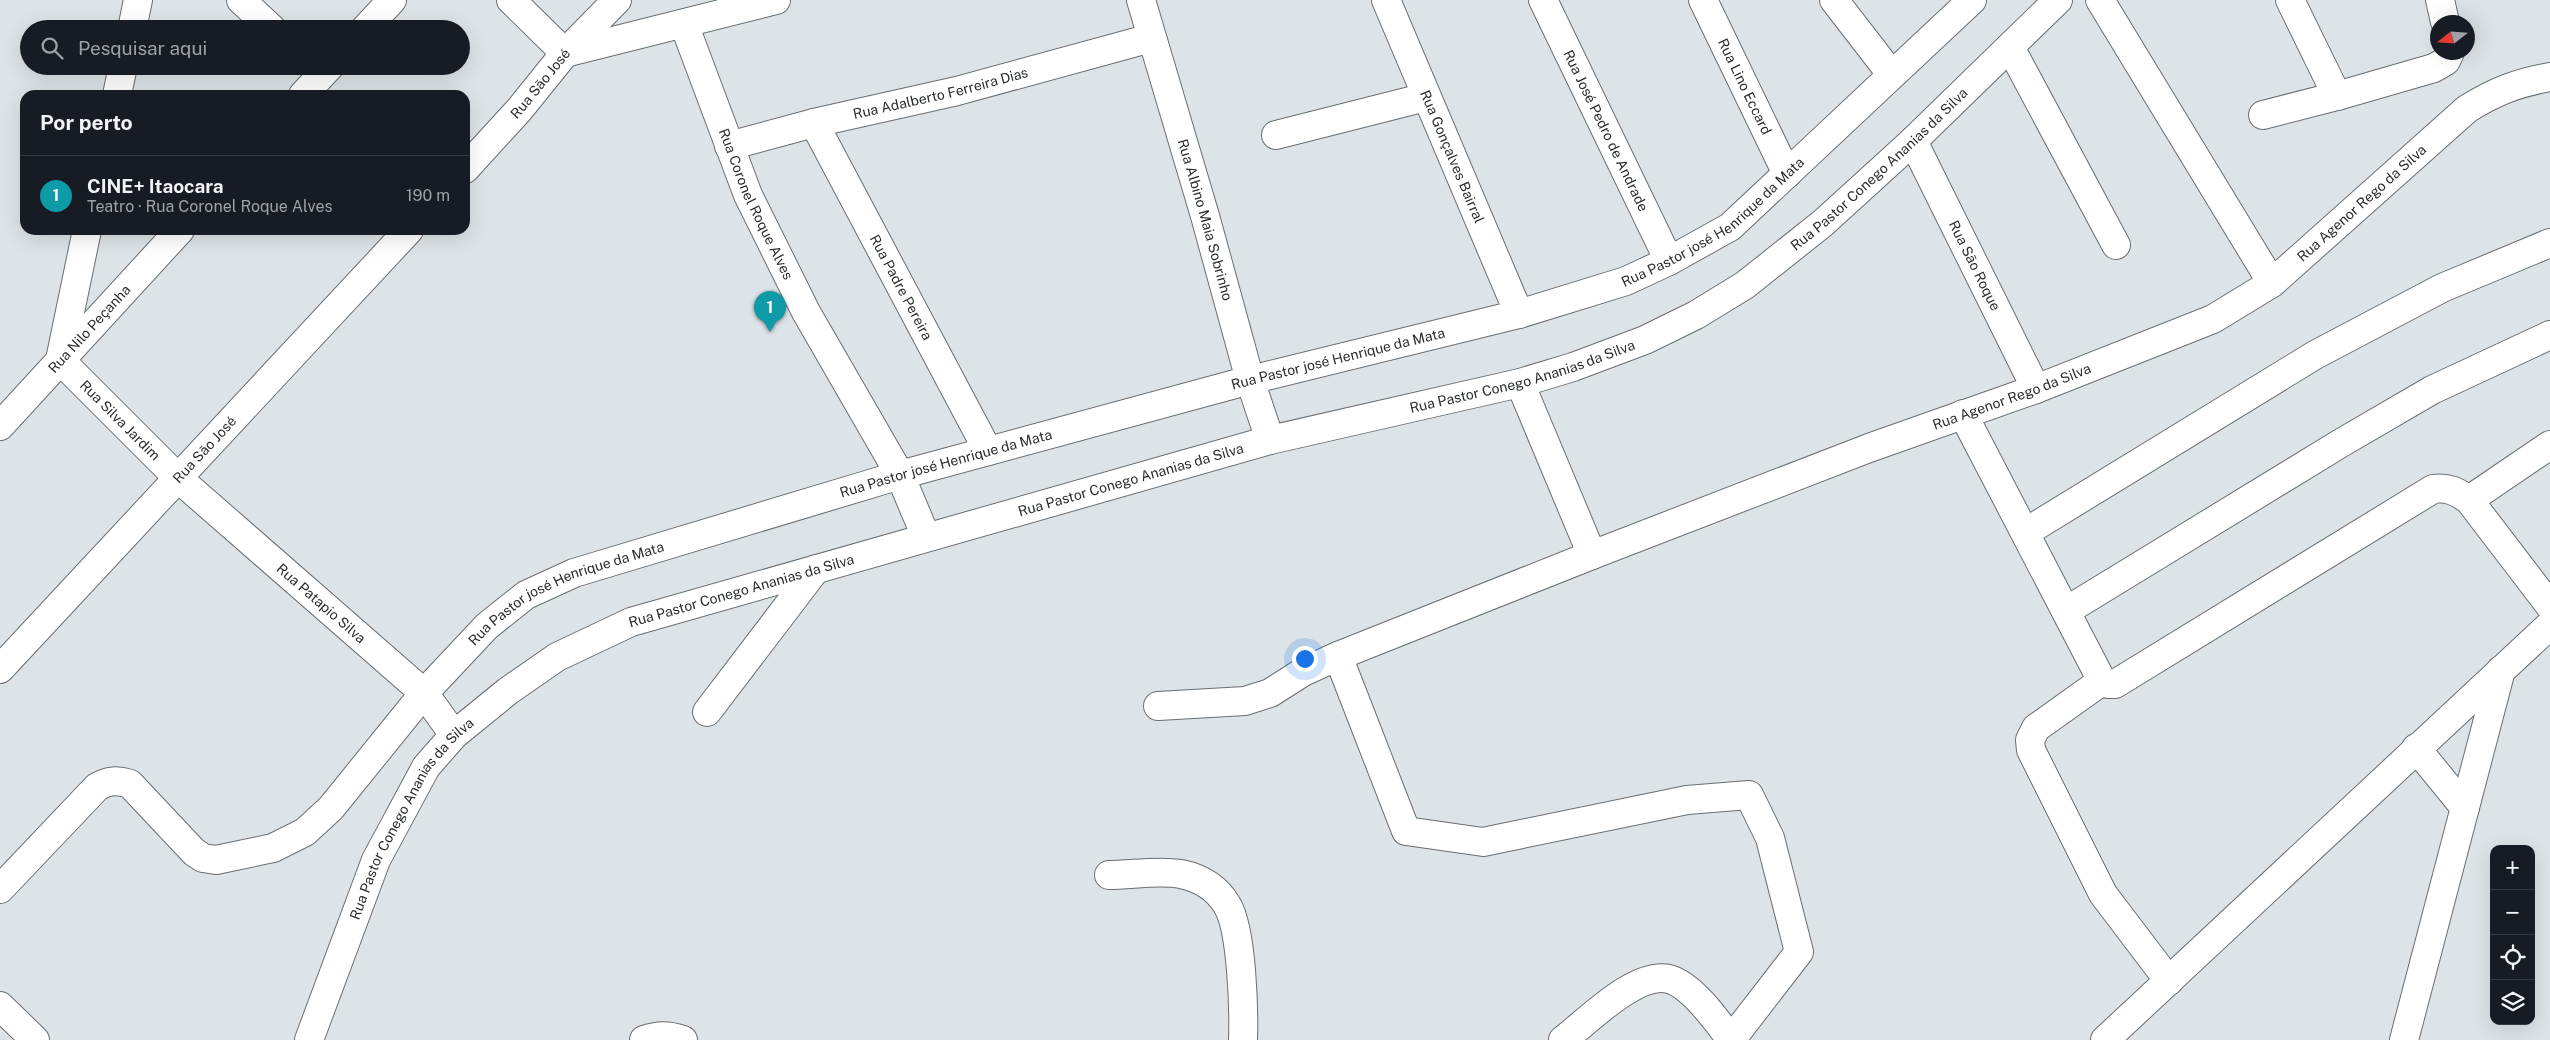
<!DOCTYPE html>
<html lang="pt">
<meta charset="utf-8">
<style>
:root{--surface:#171b24;--page:#20242c;--text:#f1f3f6;--muted:#9ea1a6;--line:#363941;--accent:#8c9099}
body{margin:0;font-family:"Public Sans",sans-serif;background:var(--page);color:var(--text)}
.controls{position:absolute;right:15px;bottom:15px;display:grid;overflow:hidden;border-radius:10px;box-shadow:0 5px 20px #0002}
.controls button{width:45px;height:45px;display:grid;place-items:center;padding:0;border:0;border-bottom:1px solid var(--line);background:var(--surface);color:var(--text);font:25px sans-serif}
.compass{position:absolute;left:2430px;top:15px;width:45px;height:45px;border-radius:50%;background:var(--surface);box-shadow:0 5px 20px #0002;rotate:253deg}
.you{position:absolute;left:1304px;top:658px;width:18px;height:18px;margin:-12px;border:4px solid #fff;border-radius:50%;background:#1a73e8;box-shadow:0 0 0 8px #1a73e833}
.badge{display:grid;place-items:center;width:32px;height:32px;border-radius:50%;background:var(--accent);color:#fff;font-size:16px;font-weight:700}
.pin{position:absolute;translate:-50% -41px;filter:drop-shadow(0 1px 2px #0008)}
.pin::after{content:'';position:absolute;top:26px;width:18px;height:15px;background:inherit;clip-path:polygon(0 0,100% 0,50% 100%)}
.list{margin:0;padding:0;list-style:none}
h2{display:flex;justify-content:space-between;align-items:center;height:65px;margin:0;padding:0 20px;font-size:21px}
h2 small{font-size:16px;font-weight:400;color:var(--muted)}
.list li{display:grid;grid-template-columns:32px 1fr auto;gap:15px;align-items:center;box-sizing:border-box;height:80px;padding:0 20px;border-top:1px solid var(--line)}
.list b{display:block;font-size:19px;white-space:nowrap}
.list p{margin:0;font-size:16px;white-space:nowrap;color:var(--muted)}
.list em{font-size:16px;font-style:normal;color:var(--muted)}
.icon{flex:none;width:28px;height:28px;fill:none;stroke:currentColor;stroke-width:2;stroke-linecap:round;stroke-linejoin:round}
.map{position:relative;flex:none;width:2550px;height:1040px;overflow:hidden}
.search{position:absolute;background:var(--surface);box-shadow:0 5px 20px #0002;left:20px;top:20px;width:450px;height:55px;display:flex;align-items:center;gap:12px;box-sizing:border-box;padding:0 18px;border-radius:28px;color:var(--muted);font-size:19px}
.panel{position:absolute;background:var(--surface);box-shadow:0 5px 20px #0002;left:20px;top:90px;width:450px;height:145px;border-radius:15px}
.map>svg:first-child{display:block}
.lines{fill:none;stroke-linecap:round;stroke-linejoin:round}
.minor-casing{stroke:#686e71;stroke-width:30}
.major-casing{stroke:#686e71;stroke-width:30}
.minor{stroke:#fff;stroke-width:28}
.major{stroke:#fff;stroke-width:28}
.labels{text-anchor:middle;dominant-baseline:central;stroke-width:5;stroke-linejoin:round;paint-order:stroke}
.street-label{font-size:14px;fill:#2a2d2e;stroke:#dde4e7}
</style>
<div class="map">
<svg width="2550" height="1040" viewBox="0 0 2550 1040">
<rect width="100%" height="100%" fill="#dde4e7"/>
<g class="lines">
<defs>
<g id="minor">
<path d="M241,0l31,29"/>
<path d="M511,0l54,53 211,-53"/>
<path id="s1" d="M1141,0l64,216 45,164 20,60"/>
<path id="s2" d="M1386,0l133,314"/>
<path id="s3" d="M1543,0l126,261"/>
<path id="s4" d="M1703,0l84,174"/>
<path d="M1834,0l58,75"/>
<path d="M2100,0l172,283"/>
<path d="M2290,0l47,96 97,-28 12,-7 4,-9"/>
<path d="M2440,0l5,22"/>
<path id="s5" d="M684,24l64,171 58,117 94,163 26,62"/>
<path d="M132,29l6,-29"/>
<path d="M365,29l27,-29"/>
<path d="M2010,47l106,198"/>
<path d="M117,95l6,-29"/>
<path d="M303,95l27,-29"/>
<path d="M2263,115l74,-19"/>
<path id="s6" d="M814,123l174,328"/>
<path d="M1276,135l150,-38"/>
<path id="s7" d="M1913,141l123,248"/>
<path id="s8" d="M729,146l85,-23 143,-32 194,-53"/>
<path id="s9" d="M87,230l-27,130 119,119 245,214 30,42"/>
<path id="s10" d="M1520,383l72,172 277,-107 167,-59 177,-70 59,-36 195,-174c29,-18 50,-26 83,-32"/>
<path d="M1963,414l139,267 6,3h7l318,-195c15,-2 23,2 36,11l81,106"/>
<path id="s11" d="M0,426l180,-196"/>
<path d="M2469,500l81,-55"/>
<path d="M2026,532l289,-177 127,-67 108,-45"/>
<path d="M2066,611l275,-168 91,-53 118,-55"/>
<path d="M1338,656l68,175 77,11 204,-42 62,-5 21,43 29,114 -68,88c-13,-18 -39,-55 -62,-61 -33,-8 -81,42 -106,61"/>
<path d="M2102,681l-66,47 -6,12 1,10 72,144 66,87"/>
<path d="M1158,706l87,-5 25,-8 33,-21 35,-16 254,-101"/>
<path d="M707,712l109,-143"/>
<path d="M2416,748l49,60"/>
<path d="M1109,875c22,0 50,-5 72,-1 19,4 36,14 46,31 15,24 17,105 16,135"/>
<path id="s12" d="M0,889l97,-102c12,-7 20,-7 33,-3l64,68 9,6 13,2 57,-12 32,-16 26,-24 93,-115 63,-67 39,-31 48,-22 326,-98 350,-95 269,-66 107,-33 43,-20 61,-34 242,-227"/>
<path d="M0,1006l35,34"/>
<path id="s13" d="M309,1040l67,-180 50,-93 28,-32 54,-44 49,-34 74,-35 639,-182 250,-57 53,-16 72,-27 51,-25 49,-30 78,-62 90,-82 145,-141"/>
<path d="M644,1040c14,-5 24,-5 39,0"/>
<path d="M2105,1040l445,-415"/>
<path d="M2404,1040l97,-370"/>
</g>
<g id="major">
<path id="s14" d="M465,169l54,-59 46,-57 52,-53"/>
<path id="s15" d="M0,669l409,-439"/>
</g>
</defs>
<!-- minor casing -->
<use href="#minor" class="minor-casing"/>
<!-- major casing -->
<use href="#major" class="major-casing"/>
<!-- minor -->
<use href="#minor" class="minor"/>
<!-- major -->
<use href="#major" class="major"/>
</g>
<g class="labels">
<!-- street labels -->
<g class="street-label">
<text stroke="none"><textPath href="#s14" startOffset="114">Rua São José</textPath></text>
<text stroke="none"><textPath href="#s4" startOffset="96">Rua Lino Eccard</textPath></text>
<text stroke="none"><textPath href="#s8" startOffset="218">Rua Adalberto Ferreira Dias</textPath></text>
<text stroke="none"><textPath href="#s3" startOffset="145">Rua José Pedro de Andrade</textPath></text>
<text stroke="none"><textPath href="#s2" startOffset="170">Rua Gonçalves Bairral</textPath></text>
<text stroke="none"><textPath href="#s13" startOffset="1896">Rua Pastor Conego Ananias da Silva</textPath></text>
<text stroke="none"><textPath href="#s10" startOffset="1040">Rua Agenor Rego da Silva</textPath></text>
<text stroke="none"><textPath href="#s5" startOffset="194">Rua Coronel Roque Alves</textPath></text>
<text stroke="none"><textPath href="#s1" startOffset="229">Rua Albino Maia Sobrinho</textPath></text>
<text stroke="none"><textPath href="#s12" startOffset="1962">Rua Pastor josé Henrique da Mata</textPath></text>
<text stroke="none"><textPath href="#s7" startOffset="139">Rua São Roque</textPath></text>
<text stroke="none"><textPath href="#s6" startOffset="186">Rua Padre Pereira</textPath></text>
<text stroke="none"><textPath href="#s11" startOffset="132">Rua Nilo Peçanha</textPath></text>
<text stroke="none"><textPath href="#s12" startOffset="1558">Rua Pastor josé Henrique da Mata</textPath></text>
<text stroke="none"><textPath href="#s13" startOffset="1476">Rua Pastor Conego Ananias da Silva</textPath></text>
<text stroke="none"><textPath href="#s10" startOffset="635">Rua Agenor Rego da Silva</textPath></text>
<text stroke="none"><textPath href="#s9" startOffset="218">Rua Silva Jardim</textPath></text>
<text stroke="none"><textPath href="#s15" startOffset="300">Rua São José</textPath></text>
<text stroke="none"><textPath href="#s12" startOffset="1152">Rua Pastor josé Henrique da Mata</textPath></text>
<text stroke="none"><textPath href="#s13" startOffset="1071">Rua Pastor Conego Ananias da Silva</textPath></text>
<text stroke="none"><textPath href="#s13" startOffset="666">Rua Pastor Conego Ananias da Silva</textPath></text>
<text stroke="none"><textPath href="#s12" startOffset="748">Rua Pastor josé Henrique da Mata</textPath></text>
<text stroke="none"><textPath href="#s9" startOffset="490">Rua Patapio Silva</textPath></text>
<text stroke="none"><textPath href="#s13" startOffset="246">Rua Pastor Conego Ananias da Silva</textPath></text>
</g>
</g>
</svg>
<div class="controls">
<button>+</button>
<button>−</button>
<button><svg class="icon" aria-label="locate" viewBox="0 0 24 24"><circle cx="12" cy="12" r="6"/><path d="M12 2v4M12 18v4M2 12h4M18 12h4"/></svg></button>
<button><svg class="icon" aria-label="layers" viewBox="0 0 24 24"><path d="M12 4l9 5-9 5-9-5zM3 14l9 5 9-5"/></svg></button>
</div>
<svg class="compass" viewBox="-18 -18 36 36"><path d="M0-13l5 13h-10z" fill="#e53935"/><path d="M0 13l5-13h-10z" fill="#9ea1a6"/></svg>
<div class="you"></div>
<div class="pin badge" style="left:770px;top:332px;background:#0f9aa8">1</div>
<div class="search"><svg class="icon" aria-label="search" viewBox="0 0 24 24"><circle cx="10" cy="10" r="6"/><path d="M15 15l6 6"/></svg>Pesquisar aqui</div>
<section class="panel">
<h2>Por perto<small></small></h2>
<ul class="list">
<li><span class="badge" style="background:#0f9aa8">1</span><div><b>CINE+ Itaocara</b><p>Teatro · Rua Coronel Roque Alves</p></div><em>190 m</em></li>
</ul>
</section>
</div>
